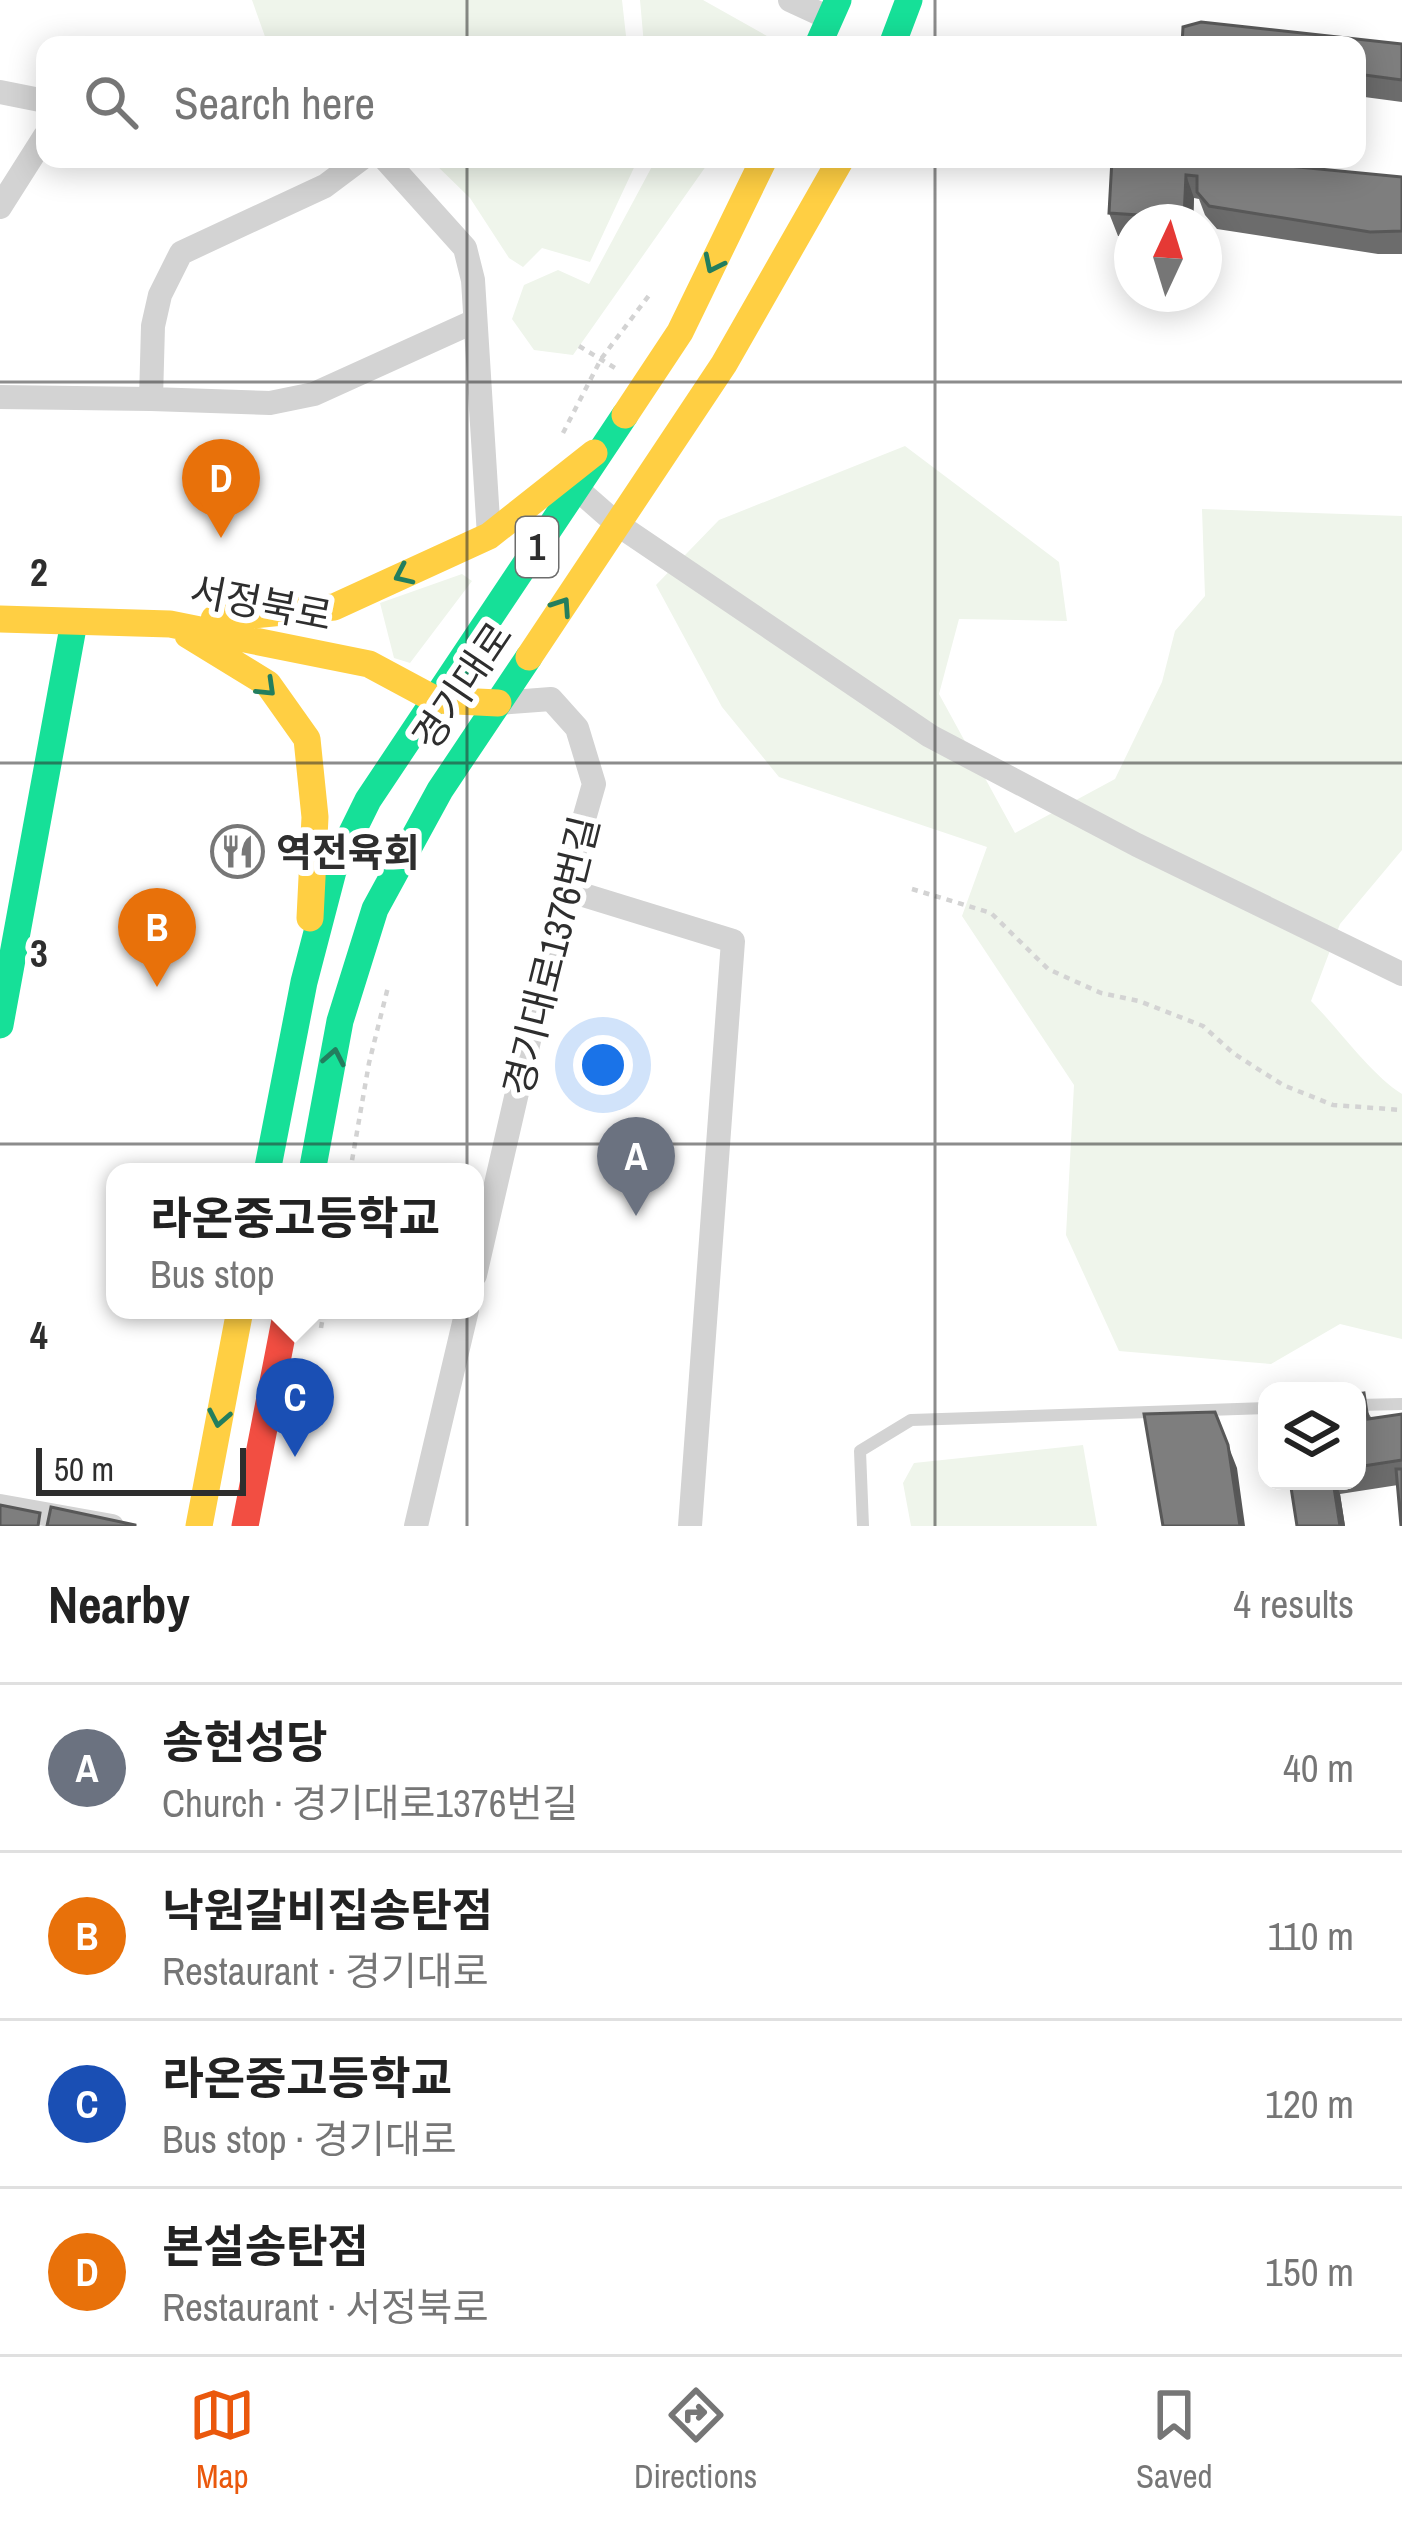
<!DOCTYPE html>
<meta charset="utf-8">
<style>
:root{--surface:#fff;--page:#f2f2f2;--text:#222;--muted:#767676;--line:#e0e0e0;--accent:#ea580c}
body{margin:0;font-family:"Archivo Narrow","Noto Sans KR",sans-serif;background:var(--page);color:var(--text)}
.controls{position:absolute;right:36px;bottom:36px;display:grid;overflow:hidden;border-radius:24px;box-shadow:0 6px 30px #0003}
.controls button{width:108px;height:108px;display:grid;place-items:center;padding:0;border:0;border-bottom:3px solid var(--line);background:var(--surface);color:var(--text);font:60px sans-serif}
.compass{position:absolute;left:1114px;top:204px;width:108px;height:108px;border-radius:50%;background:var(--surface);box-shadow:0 6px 30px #0003;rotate:4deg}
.scale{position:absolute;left:36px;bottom:30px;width:210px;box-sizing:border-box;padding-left:12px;border:6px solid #2e2e2e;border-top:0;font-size:33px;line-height:42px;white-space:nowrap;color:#2e2e2e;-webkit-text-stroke:9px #fff;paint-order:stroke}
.you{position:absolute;left:603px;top:1065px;width:42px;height:42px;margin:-30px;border:9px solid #fff;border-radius:50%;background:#1a73e8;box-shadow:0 0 0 18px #1a73e833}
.badge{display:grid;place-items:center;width:78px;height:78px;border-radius:50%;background:var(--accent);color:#fff;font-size:39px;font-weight:700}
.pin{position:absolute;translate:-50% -99px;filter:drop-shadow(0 3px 6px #0008)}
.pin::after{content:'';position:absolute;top:63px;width:42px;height:36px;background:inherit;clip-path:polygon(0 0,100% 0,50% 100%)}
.popup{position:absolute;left:106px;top:1163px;width:378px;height:156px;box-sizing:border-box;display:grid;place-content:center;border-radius:24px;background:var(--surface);filter:drop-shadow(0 3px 9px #0005);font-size:39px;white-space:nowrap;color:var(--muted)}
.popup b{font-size:45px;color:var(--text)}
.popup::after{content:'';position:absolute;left:50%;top:100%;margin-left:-24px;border:24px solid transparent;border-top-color:var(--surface)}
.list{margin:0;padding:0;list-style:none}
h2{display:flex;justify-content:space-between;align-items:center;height:156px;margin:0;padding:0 48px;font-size:51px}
h2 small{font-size:39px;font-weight:400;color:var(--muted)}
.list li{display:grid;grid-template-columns:78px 1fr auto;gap:36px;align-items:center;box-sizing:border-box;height:168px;padding:0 48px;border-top:3px solid var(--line)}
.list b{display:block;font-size:45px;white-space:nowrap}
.list p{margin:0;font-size:39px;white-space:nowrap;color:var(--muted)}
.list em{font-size:39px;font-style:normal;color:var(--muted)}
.icon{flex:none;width:66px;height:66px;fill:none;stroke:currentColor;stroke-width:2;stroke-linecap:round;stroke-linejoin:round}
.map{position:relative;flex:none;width:1402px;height:1526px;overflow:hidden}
.search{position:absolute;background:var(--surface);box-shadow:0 6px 30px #0003;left:36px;right:36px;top:36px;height:132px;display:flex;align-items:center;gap:30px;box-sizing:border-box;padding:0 42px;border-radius:24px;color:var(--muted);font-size:45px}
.sheet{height:828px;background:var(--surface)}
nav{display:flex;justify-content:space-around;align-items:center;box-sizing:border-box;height:168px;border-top:3px solid var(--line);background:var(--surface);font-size:33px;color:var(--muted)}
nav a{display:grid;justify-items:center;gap:6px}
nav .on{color:var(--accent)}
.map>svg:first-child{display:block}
.green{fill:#eff5eb}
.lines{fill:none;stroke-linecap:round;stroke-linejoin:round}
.path{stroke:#d3d3d3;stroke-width:4.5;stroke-dasharray:6 6;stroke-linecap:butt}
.lane{stroke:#d3d3d3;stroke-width:12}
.street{stroke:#d3d3d3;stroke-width:24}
.fast{stroke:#16e098;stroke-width:27}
.slow{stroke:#ffcf43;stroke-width:27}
.jam{stroke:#f24e42;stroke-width:27}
.wall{fill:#6c6c6c}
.shaded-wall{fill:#585858}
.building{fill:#7e7e7e;stroke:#585858;stroke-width:3}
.oneway{stroke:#237e5e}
.grid{fill:none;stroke:#2e2e2e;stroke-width:3;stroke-opacity:0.55}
.labels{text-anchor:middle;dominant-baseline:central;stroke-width:12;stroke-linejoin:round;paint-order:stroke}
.shield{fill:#fff;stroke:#6d6d6d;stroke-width:3}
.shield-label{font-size:36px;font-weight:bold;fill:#2e2e2e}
.street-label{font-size:39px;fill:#2e2e2e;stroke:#fff}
.poi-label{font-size:39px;font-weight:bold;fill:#2e2e2e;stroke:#fff;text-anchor:start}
.grid-label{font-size:39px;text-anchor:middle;font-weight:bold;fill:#2e2e2e;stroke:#fff;stroke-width:12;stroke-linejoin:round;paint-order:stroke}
</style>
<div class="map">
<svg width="1402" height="1526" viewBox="0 0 1402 1526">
<rect width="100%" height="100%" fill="#fff"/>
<!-- green -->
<path class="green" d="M252,0h370l5,45h-359z
M640,0h63l80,45h-139z
M430,159h208l-48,103 -48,-14 -19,19 -14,-9 -39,-60z
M656,159h55l-138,196 -39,-5 -22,-31 12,-34 34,-15 31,14z
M905,446l154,116 8,59 -108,-2 -20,75 76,139 100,-54 47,-97 13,-51 30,-35 -3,-87 200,7v334l-62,74 -29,77c28,28 60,74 91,93v245l-62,-15 -69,40 -152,-13 -53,-116 8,-150 -112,-169 25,-69 -208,-70 -57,-70 -66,-122 63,-65z
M462,574l10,7 -62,82 -16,-5 -14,-55z
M1083,1445l14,81h-186l-8,-43 11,-20z"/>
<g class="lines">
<!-- path -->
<path class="path" d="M579,346l36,22
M563,433l38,-74 49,-65
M912,889l79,24 57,56 53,24 38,8 64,25 30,27 50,32 50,20 69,5
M350,1172l19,-109 19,-76
M321,1328l3,-18"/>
<!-- lane -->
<path class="lane" d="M1357,1405l45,-1
M863,1526l-3,-75 51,-31 356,-12"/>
<!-- street -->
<path class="street" d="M790,0l39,18
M0,92l45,9
M361,159l-36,27 -144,67 -21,42 -7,31 -2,73 119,4 44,-9 161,-73
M385,159l80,89 8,32 16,256
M0,207l45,-71
M0,397l151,2
M576,488l41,36 313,212 207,109 265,129
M564,889l169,52 -43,585
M475,1275l89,-386 30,-105 -17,-56 -26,-29 -53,4
M0,1506l112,20
M416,1526l51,-216"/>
<!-- fast -->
<path class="fast" d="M818,45l20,-45
M892,45l17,-45
M0,1025l74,-403
M267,1172l37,-190 29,-111 35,-71 257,-385
M312,1172l28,-151 35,-112 65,-119 89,-133"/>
<!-- slow -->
<path class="slow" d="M625,415l55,-83 84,-173
M0,619l170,5 199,40 67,36 62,3
M214,619l120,-12 155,-71 105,-83
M188,635l80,49 39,55 8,78 -5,101
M529,657l195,-293 117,-205
M199,1526l41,-216"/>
<!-- jam -->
<path class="jam" d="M245,1526l42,-216"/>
</g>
<!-- wall -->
<path class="wall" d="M1402,44v58l-45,-6v-51z
M1112,159h145v4l145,14v77h-24l-161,-25 -12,-14 -6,-16 -5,-1 -1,24h-61v15l-14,-1 -9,-23z
M1357,1394l15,25 30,-5v112l-4,-41 -58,9 5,32h-48l-7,-45h67z"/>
<!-- shaded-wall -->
<path class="shaded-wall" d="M1186,175l8,23 -1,24h-8l-1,-4z
M1228,1445l9,23 8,58h-5z
M1333,1481h2l5,13 5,32h-5z"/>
<!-- building -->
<path class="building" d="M1201,22l201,22v36l-45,-6v-29h-175l1,-18z
M1112,159h135l-1,3 156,15v54l-32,1 -161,-26 -12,-14v-16l-11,-1 -2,43 -75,-5z
M1364,1393l4,26 34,-5v46l-45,7v-73z
M1215,1412l13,33 12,81h-77l-19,-112z
M1396,1469h6v57h-1z
M1290,1481h43l7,45h-43z
M0,1505l40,8 -2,13h-38z
M51,1507l84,18v1h-88z"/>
<!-- one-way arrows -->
<defs><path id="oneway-chevron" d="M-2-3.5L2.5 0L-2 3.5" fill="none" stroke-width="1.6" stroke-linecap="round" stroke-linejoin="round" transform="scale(3)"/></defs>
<g class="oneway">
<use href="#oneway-chevron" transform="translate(713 264) rotate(116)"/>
<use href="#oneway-chevron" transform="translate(403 575) rotate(155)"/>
<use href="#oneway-chevron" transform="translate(562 606) rotate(-56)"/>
<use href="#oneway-chevron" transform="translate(267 688) rotate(44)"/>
<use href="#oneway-chevron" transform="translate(334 1057) rotate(-79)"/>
<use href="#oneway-chevron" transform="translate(219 1418) rotate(101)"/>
</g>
<!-- grid -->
<path class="grid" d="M467,0v45M935,0v45M467,159v1367M935,159v1367M0,382h1402M0,763h1402M0,1144h1402"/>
<!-- icons -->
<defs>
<symbol id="restaurant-ring" viewBox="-11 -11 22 22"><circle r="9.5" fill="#fff" stroke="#777" stroke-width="1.5"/><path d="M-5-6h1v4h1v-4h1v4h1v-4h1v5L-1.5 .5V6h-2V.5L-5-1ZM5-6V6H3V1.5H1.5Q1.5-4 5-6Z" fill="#777"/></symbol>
</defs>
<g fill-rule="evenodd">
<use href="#restaurant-ring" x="208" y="822" width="59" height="59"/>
</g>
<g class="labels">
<!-- shield labels -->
<rect class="shield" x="516" y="517" width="42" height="60" rx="9"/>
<g class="shield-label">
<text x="537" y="547">1</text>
</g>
<!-- street labels -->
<g class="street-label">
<text transform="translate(261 603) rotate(11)">서정북로</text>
<text transform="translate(462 686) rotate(-56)">경기대로</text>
<text transform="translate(551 956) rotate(-76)">경기대로1376번길</text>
</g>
<!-- poi labels -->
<g class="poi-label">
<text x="276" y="852">역전육회</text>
</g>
</g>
<g class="grid-label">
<text x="39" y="586">2</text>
<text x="39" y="967">3</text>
<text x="39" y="1349">4</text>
</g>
</svg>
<div class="controls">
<button><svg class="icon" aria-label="layers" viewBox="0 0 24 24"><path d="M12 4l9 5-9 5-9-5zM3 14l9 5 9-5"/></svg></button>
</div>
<svg class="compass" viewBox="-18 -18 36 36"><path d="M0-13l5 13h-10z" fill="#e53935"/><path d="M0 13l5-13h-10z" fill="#767676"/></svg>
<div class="scale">50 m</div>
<div class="you"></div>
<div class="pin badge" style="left:636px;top:1216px;background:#6b7280">A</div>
<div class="pin badge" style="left:157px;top:987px;background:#e8710a">B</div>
<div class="pin badge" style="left:295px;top:1457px;background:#1a4fb4">C</div>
<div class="popup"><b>라온중고등학교</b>Bus stop</div>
<div class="pin badge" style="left:221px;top:538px;background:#e8710a">D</div>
<div class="search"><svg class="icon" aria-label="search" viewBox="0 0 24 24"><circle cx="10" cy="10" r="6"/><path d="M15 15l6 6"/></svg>Search here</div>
</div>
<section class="sheet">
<h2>Nearby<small>4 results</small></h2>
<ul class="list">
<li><span class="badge" style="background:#6b7280">A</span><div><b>송현성당</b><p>Church · 경기대로1376번길</p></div><em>40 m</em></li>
<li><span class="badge" style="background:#e8710a">B</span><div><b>낙원갈비집송탄점</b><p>Restaurant · 경기대로</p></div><em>110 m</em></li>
<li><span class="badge" style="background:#1a4fb4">C</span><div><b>라온중고등학교</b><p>Bus stop · 경기대로</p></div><em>120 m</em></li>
<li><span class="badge" style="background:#e8710a">D</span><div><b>본설송탄점</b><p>Restaurant · 서정북로</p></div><em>150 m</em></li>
</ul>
</section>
<nav>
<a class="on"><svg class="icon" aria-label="map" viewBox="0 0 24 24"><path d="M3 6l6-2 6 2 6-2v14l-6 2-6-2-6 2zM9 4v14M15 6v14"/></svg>Map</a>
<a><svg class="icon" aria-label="directions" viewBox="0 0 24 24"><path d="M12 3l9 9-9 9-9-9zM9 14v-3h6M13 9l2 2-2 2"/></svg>Directions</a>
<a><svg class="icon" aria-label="saved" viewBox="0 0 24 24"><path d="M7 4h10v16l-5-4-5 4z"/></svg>Saved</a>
</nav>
